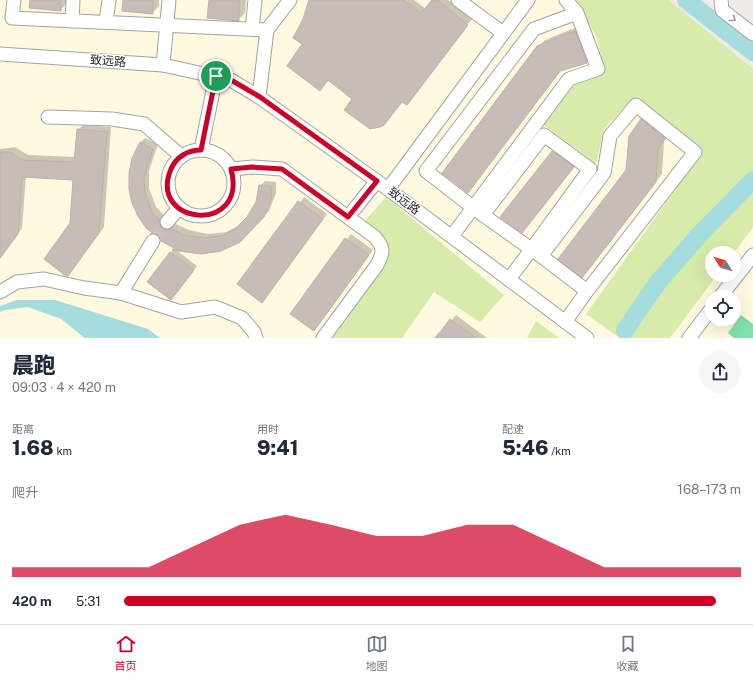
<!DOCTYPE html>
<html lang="zh">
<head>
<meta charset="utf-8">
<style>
  body { margin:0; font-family:"Public Sans","Noto Sans SC",sans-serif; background:#f6f6f7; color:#1f2937; height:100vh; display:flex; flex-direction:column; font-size:15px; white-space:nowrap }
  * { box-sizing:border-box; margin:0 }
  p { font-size:13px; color:#747a83 }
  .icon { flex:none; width:22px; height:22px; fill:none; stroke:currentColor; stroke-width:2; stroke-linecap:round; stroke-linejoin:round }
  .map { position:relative; height:338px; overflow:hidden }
  .drawer { display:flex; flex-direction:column; background:#fff; flex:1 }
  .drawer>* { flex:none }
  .needle { width:26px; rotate:307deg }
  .tools { position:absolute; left:705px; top:246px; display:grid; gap:8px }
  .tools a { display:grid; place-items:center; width:36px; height:36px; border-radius:50%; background:#fff; box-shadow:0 4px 16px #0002; font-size:20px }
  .pin { position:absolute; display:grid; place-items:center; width:34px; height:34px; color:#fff; margin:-17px; border:2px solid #fff; border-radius:50%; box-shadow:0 1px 4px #0007 }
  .round { display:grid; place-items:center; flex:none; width:42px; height:42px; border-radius:21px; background:#f6f6f7 }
  .head { display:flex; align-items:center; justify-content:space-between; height:68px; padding:0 12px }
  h1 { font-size:22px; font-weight:800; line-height:30px }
  .figures { display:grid; grid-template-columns:repeat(3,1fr); gap:6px; height:68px; padding:4px 12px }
  .figures div { display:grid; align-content:center }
  .figures b { font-size:20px; font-weight:800 }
  .figures small { font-size:11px; font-weight:400 }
  .figures p { font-size:11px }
  .chart { height:112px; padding:8px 12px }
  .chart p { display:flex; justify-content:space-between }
  .chart svg { width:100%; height:72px; margin-top:4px; fill:#cf0027; opacity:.7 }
  ul { padding:0 12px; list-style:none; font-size:13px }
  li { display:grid; grid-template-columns:64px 48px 1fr; align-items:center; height:30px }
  li i { height:10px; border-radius:5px; background:#cf0027 }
  .tab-bar { display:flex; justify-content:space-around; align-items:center; height:56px; border-top:1px solid #e0e1e3; background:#fff; font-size:11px; color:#747a83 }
  .tab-bar a { display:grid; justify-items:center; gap:2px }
  .tab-bar .current { color:#cf0027 }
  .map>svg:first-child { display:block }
  .education { fill:#fff9e0; fill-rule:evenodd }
  .grass { fill:#d7ecaa }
  .pitch { fill:#81e1aa }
  .water { fill:#a5dddf }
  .shadow { fill:#0003 }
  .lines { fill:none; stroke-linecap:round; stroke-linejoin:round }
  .river { stroke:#a5dddf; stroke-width:18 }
  .building { fill:#c8bcb8; stroke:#c3aea7 }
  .minor-tunnel { stroke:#c6c2bd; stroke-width:13; stroke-dasharray:13 6; stroke-linecap:butt }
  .minor-casing { stroke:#a3a3a3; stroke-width:15 }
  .minor { stroke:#fff; stroke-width:13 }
  .oneway { stroke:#9a9a9a }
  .route-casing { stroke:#fff; stroke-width:8 }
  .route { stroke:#cf0027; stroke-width:5 }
  .labels { text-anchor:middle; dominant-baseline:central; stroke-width:3; stroke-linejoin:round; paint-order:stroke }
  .street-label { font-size:12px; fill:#1f1f1f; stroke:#fff }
</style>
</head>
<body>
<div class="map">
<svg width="753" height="338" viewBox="0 0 753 338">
  <rect width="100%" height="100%" fill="#f0ebe5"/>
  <path class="education" d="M0,0H669L753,69V338H0ZM712,253H734V275H712ZM712,297H734V319H712Z"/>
  <g class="grass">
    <polygon points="574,0 669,0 753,69 753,227 734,253 712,253 712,275 717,275 670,338 620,338 586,314 702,152 631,100 604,129 596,164 544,125 573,86 605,71 596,36"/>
    <polygon points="386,197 504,295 480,322 434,292 402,338 329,338 386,262 363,223"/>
    <polygon points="536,321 559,338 527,338"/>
  </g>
  <polygon class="pitch" points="741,315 753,324 753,338 734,338 728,333"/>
  <polygon class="water" points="17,300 55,300 148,329 160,338 85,338 61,319 28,307 5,310 0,312 0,306"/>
  <g class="shadow">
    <polygon points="31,0 67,0 67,3 60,10"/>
    <polygon points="124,0 159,0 159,6 152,13"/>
    <polygon points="210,0 246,0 245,13 238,20"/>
    <polygon points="310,0 414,0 426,9 434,0 448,0 472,19 407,104 403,101 353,99 329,80 320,90 303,44 304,20"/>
    <polygon points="582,25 593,55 586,62 562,69 467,192 538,47 545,40"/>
    <polygon points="648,113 671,132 664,141 662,174 582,276 627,170 642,120"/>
    <polygon points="83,125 111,127 104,227 68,275 74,179 26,176 22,228 0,259 0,149 15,147 28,155 76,157 78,130"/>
    <polygon points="145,138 158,144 149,171 149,188 156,207 164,215 166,223 170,225 176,224 189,230 208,234 227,232 241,224 248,217 257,203 260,186 265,181 276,182 276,193 269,211 240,242 175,249 197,266 175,295 149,282 175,247 139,215 140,143"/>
    <polygon points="559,145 580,160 522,232 502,217"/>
    <polygon points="304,197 327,214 262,301 239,284"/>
    <polygon points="351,234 373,250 314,330 291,314"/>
    <polygon points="456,315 487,338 434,338 439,332 441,333"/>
  </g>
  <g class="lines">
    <g class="river">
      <polyline points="686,0 753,52"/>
      <polyline points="625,330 659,281 700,234 753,180"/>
    </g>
  </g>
  <g class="building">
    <polygon points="30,0 61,0 61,11 29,8"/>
    <polygon points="123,0 153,0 153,14 122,11"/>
    <polygon points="209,0 239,0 239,21 207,18"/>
    <polygon points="309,0 403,0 421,13 432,0 437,0 468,25 407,105 402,102 384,125 380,127 370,129 344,110 352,99 328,80 320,91 287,66 302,44 293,38 303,19"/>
    <polygon points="575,31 587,63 560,71 468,193 442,173 537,46"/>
    <polygon points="641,119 665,139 658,149 656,182 582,278 558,259 626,170 629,136"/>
    <polygon points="77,129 107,132 99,233 68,276 66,276 44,259 70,223 73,180 22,177 18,234 0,258 0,152 10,152 22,160 74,162"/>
    <polygon points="140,142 153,149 144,177 145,193 152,212 159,220 162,228 166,230 171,229 184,235 203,238 221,236 235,229 247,217 256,202 259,185 272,187 271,199 264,217 240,242 221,251 201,254 172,250 174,248 161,241 158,234 152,233 146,228 138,216 132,203 129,189 129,173 132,158"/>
    <polygon points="552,151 574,167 522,233 500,217"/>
    <polygon points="298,201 323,219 262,303 237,284"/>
    <polygon points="345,238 369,255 314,331 290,314"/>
    <polygon points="170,252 194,270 171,300 147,282"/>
    <polygon points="450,319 476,338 436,338"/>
  </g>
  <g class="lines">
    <polyline class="minor-tunnel" points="153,241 167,222"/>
    <defs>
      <g id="minor">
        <polyline points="14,0 12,18 267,30"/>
        <polyline points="458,0 503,33"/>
        <polyline points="721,0 722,10 753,34"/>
        <polyline points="72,21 73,0"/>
        <polyline points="106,22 109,0"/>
        <polyline points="252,29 255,0"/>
        <polyline points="0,54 163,65 231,80 259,97 388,189 587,338"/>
        <polyline points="163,65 169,0"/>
        <polyline points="259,97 267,30 290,0"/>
        <polyline points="48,117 112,119 144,124 181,156"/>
        <circle cx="201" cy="183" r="33"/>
        <polyline points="201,150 216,76"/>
        <path d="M231,169L253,167L282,169L375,237C384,248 384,252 377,265L323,338"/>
        <polyline points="388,189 528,0"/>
        <polyline points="479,212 426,171 534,29 577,13"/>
        <polyline points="348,217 377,181"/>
        <polyline points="167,222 179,208"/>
        <polyline points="452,236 569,79 598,69 577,13 566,0"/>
        <polyline points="509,279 531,250 590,169 544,135 483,215 541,256"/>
        <polyline points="0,292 17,282 44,279 84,288 121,293 181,312 215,307 242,318 254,332 256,338"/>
        <polyline points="121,293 153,241"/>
        <polyline points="720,297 753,255"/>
        <polyline points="565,322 587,291 695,152 636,105 610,136 604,173 541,256 587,291"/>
        <polyline points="689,338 712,308"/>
      </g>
    </defs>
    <use href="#minor" class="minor-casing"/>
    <use href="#minor" class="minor"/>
  </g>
  <defs><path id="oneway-chevron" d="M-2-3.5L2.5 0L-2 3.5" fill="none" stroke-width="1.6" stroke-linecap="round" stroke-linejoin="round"/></defs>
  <use class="oneway" href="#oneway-chevron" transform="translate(733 19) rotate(38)"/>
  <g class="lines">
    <defs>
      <path id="route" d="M216,76L231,80L260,97L377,181L348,217L282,169L252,167L231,169C249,235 147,226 171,169C176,157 188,150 201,150Z"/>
    </defs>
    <use href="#route" class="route-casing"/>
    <use href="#route" class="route"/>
  </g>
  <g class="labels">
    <g class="street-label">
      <text transform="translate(108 61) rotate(4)">致远路</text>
      <text transform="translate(404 201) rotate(37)">致远路</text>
    </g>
  </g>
</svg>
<div class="tools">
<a><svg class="needle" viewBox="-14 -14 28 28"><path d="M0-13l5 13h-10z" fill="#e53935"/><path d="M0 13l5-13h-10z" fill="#747a83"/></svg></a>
<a><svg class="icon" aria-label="locate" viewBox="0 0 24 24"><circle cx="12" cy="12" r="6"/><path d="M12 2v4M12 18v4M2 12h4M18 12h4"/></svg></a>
</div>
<div class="pin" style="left:216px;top:76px;background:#1e9e55"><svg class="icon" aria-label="arrive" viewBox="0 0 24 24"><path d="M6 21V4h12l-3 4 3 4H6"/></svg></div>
</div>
<section class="drawer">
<div class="head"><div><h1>晨跑</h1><p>09:03 · 4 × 420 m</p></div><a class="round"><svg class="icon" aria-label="share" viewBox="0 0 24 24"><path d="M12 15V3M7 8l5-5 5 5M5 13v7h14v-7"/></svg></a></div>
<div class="figures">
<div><p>距离</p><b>1.68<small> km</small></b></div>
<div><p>用时</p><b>9:41</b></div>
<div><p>配速</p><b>5:46<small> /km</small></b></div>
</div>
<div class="chart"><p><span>爬升</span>168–173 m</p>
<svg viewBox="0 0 160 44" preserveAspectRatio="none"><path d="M0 44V38L10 38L20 38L30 38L40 25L50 12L60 6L70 12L80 19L90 19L100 12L110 12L120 25L130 38L140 38L150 38L160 38V44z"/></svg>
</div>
<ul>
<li><b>420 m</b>5:31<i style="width:96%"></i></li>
</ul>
</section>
<nav class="tab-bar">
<a class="current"><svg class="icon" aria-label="home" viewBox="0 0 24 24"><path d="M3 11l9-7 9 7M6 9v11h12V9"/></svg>首页</a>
<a><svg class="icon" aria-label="map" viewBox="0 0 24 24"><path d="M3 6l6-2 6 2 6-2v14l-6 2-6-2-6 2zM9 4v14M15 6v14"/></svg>地图</a>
<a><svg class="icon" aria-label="saved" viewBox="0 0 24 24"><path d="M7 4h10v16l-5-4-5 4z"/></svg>收藏</a>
</nav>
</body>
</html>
